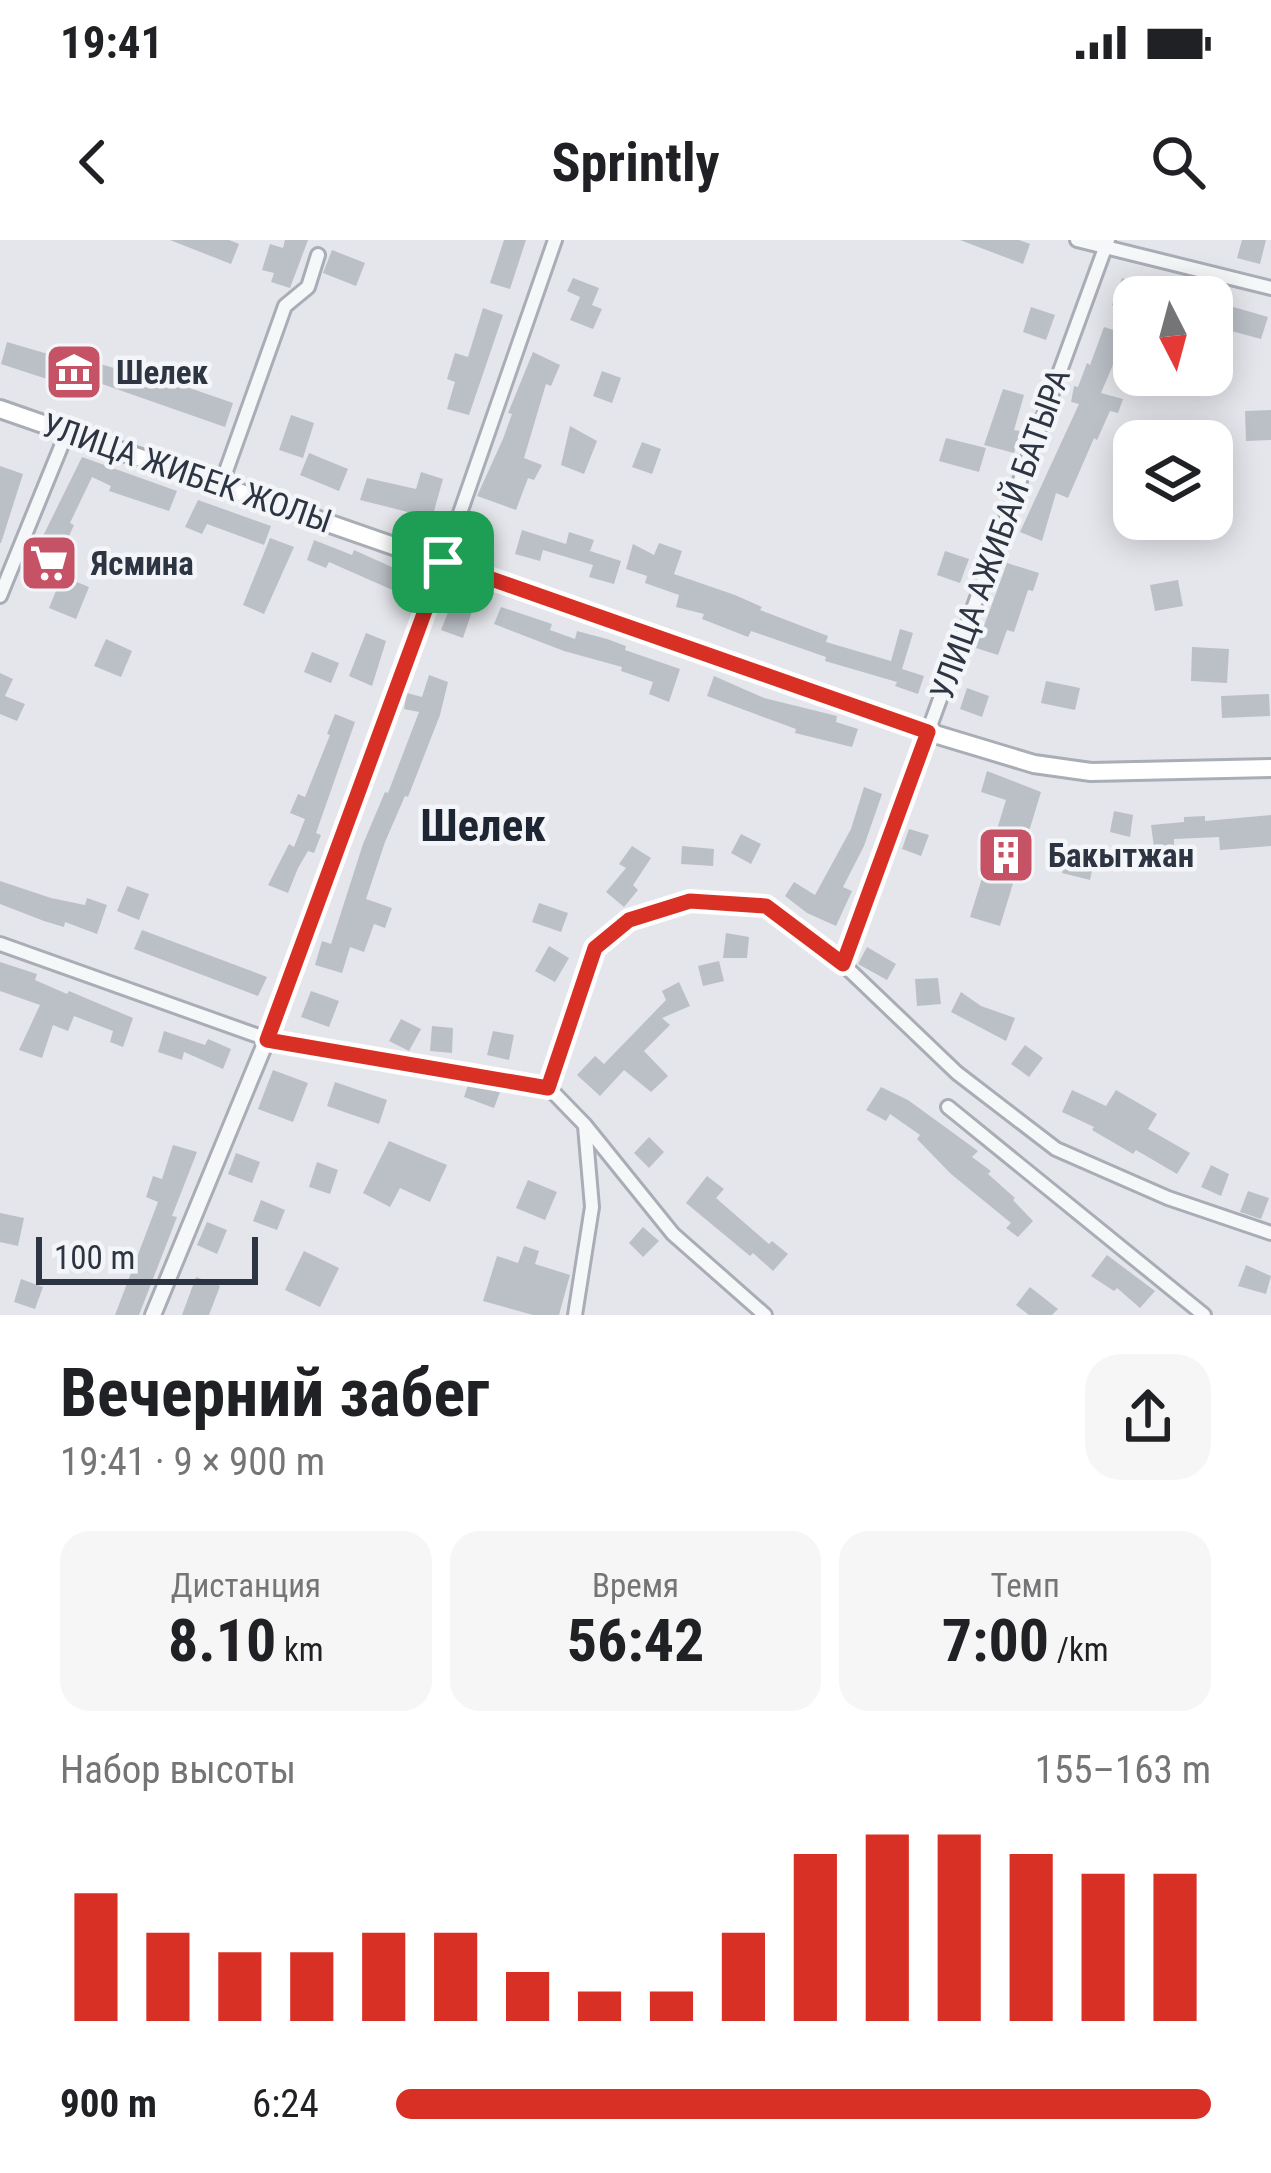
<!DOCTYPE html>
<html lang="ru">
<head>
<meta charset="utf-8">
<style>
  body { margin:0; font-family:"Roboto Condensed",sans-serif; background:#f6f6f6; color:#202124; height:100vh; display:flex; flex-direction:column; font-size:45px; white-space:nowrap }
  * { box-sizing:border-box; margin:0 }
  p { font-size:39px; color:#757577 }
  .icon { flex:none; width:66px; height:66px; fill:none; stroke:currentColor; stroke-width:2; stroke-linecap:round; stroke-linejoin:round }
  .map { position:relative; height:1075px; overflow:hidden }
  .side { display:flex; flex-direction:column; background:#fff; flex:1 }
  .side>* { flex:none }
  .needle { width:78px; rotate:174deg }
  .fabs { position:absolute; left:1113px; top:36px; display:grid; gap:24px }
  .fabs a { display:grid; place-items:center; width:120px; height:120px; border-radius:24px; background:#fff; box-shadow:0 6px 30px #0003; font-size:60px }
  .scale { position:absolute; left:36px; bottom:30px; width:222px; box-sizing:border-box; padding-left:12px; border:6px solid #2d3442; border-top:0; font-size:33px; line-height:42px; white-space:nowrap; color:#2d3442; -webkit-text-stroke:9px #f3f5f8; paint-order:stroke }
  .pin { position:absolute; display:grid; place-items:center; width:102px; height:102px; color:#fff; margin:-51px; border-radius:24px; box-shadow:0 6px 18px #0006 }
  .round { display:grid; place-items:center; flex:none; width:126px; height:126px; border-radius:36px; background:#f6f6f6 }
  .overview { display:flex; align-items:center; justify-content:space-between; height:204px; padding:0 60px }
  h1 { font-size:66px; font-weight:700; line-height:90px }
  .figures { display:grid; grid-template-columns:repeat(3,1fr); gap:18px; height:204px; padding:12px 60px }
  .figures div { display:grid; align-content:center; border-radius:30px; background:#f6f6f6; text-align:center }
  .figures b { font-size:60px; font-weight:700 }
  .figures small { font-size:33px; font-weight:400 }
  .figures p { font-size:33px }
  .chart { height:336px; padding:24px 60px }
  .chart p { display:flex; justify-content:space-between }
  .chart svg { width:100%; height:216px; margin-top:12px; stroke:#d93025; stroke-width:6 }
  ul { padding:0 60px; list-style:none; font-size:39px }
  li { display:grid; grid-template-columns:192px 144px 1fr; align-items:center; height:90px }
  li i { height:30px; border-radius:15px; background:#d93025 }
  .status { display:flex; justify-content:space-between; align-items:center; height:84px; padding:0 60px; background:#fff; direction:ltr }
  .status svg { height:33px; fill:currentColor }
  header { display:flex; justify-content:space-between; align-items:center; height:156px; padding:0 60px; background:#fff; font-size:54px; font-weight:700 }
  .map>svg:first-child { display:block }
  .building { fill:#bbc0c7 }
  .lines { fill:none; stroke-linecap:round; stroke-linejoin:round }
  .minor-casing { stroke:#a9adb5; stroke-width:18 }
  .tertiary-casing { stroke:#a9adb5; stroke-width:20 }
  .secondary-casing { stroke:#a9adb5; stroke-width:22 }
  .minor { stroke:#f6f7f9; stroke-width:12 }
  .tertiary { stroke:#f6f7f9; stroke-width:14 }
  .secondary { stroke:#fff; stroke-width:16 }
  .route-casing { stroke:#fff; stroke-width:24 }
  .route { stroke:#d93025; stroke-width:15 }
  .labels { text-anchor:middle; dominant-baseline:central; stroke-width:9; stroke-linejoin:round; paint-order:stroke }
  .poi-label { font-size:33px; font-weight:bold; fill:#2d3442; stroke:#f3f5f8; text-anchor:start }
  .street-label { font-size:33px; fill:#2d3442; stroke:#f3f5f8 }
  .district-label { font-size:45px; font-weight:bold; fill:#1e2633; stroke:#f3f5f8 }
</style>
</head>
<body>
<div class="status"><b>19:41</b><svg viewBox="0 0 49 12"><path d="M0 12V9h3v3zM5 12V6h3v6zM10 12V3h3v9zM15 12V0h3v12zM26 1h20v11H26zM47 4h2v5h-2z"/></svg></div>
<header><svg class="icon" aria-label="back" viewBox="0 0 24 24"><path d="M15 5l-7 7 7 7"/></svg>Sprintly<svg class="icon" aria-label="search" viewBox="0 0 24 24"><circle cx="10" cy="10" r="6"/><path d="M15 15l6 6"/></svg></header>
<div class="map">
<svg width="1271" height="1075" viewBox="0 0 1271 1075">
  <rect width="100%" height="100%" fill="#e4e6eb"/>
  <g class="building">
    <polygon points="170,0 229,0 239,4 231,24"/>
    <polygon points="285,0 308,0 290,48 271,42 274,33 262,30 270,4 283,8"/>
    <polygon points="504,0 526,0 510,49 490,43"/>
    <polygon points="960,0 1019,0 1030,4 1023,24"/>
    <polygon points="1242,0 1266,0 1260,24 1237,18"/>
    <polygon points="332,10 365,23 356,46 323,33"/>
    <polygon points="573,38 599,48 592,65 602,69 593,89 570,80 580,57 567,51"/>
    <polygon points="1122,38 1164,57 1134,57 1134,74 1112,65"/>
    <polygon points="1230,66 1268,77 1261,99 1224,89"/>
    <polygon points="1031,67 1055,75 1046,100 1023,92"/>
    <polygon points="483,68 503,75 469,175 447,169 455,142 447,139 455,113 468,117"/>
    <polygon points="1104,87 1126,94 1101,153 1123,159 1118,173 1110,171 1097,200 1094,198 1068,258 1056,253 1042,301 1020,292 1079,164 1071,162 1074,146 1078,147 1087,123 1090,125"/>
    <polygon points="7,102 48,114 50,109 124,131 126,126 233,163 225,187 102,144 99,156 1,124"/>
    <polygon points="533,112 560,125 551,146 546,144 524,218 542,225 534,240 528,238 516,270 477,256 503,199 512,174 508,173"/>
    <polygon points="602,131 621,138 612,163 593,156"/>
    <polygon points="1003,149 1024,155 1014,190 1020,191 1014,213 984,205"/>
    <polygon points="1271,170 1271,200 1246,201 1245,171"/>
    <polygon points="291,175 314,183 303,218 279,210"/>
    <polygon points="570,186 597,201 584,234 561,225"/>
    <polygon points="946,198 986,208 979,232 939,221"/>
    <polygon points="642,202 661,209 652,234 632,227"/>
    <polygon points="309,213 348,229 339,251 300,235"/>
    <polygon points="82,217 177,251 169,271 109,251 111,246 92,237 70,283 74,285 60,316 65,318 56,338 34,329 48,298 43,296"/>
    <polygon points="0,226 23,234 1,303 0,303"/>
    <polygon points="421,232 443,239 432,278 360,260 367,238 416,249"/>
    <polygon points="198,260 271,286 264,305 207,284 202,294 185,287"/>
    <polygon points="522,290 566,304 569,292 594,300 590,311 621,321 614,344 589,337 593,325 543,310 540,321 515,314"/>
    <polygon points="270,298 294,307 264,374 243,365"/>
    <polygon points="314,300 352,315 354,310 405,333 397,352 329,322 326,328 307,320"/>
    <polygon points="659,303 682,311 674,334 735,355 762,367 760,370 828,396 826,402 891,421 900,389 913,393 902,429 924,436 918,454 895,446 897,442 825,421 826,417 751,391 748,397 702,379 704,374 676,367 679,355 645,343 647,336 626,329 633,304 654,315"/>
    <polygon points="945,311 969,319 960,343 937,335"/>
    <polygon points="1007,323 1039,333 1033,351 1028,350 1014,392 1007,390 998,415 976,408"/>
    <polygon points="62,336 89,347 76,379 49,368"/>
    <polygon points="1178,340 1183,366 1155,371 1150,345"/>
    <polygon points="460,342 489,353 483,368 474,365 463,398 441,390"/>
    <polygon points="501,367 552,384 550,390 575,399 577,391 607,399 626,406 625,410 680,429 669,462 649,454 653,442 621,431 622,427 564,411 494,384"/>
    <polygon points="366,393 386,401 372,446 349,436"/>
    <polygon points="106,399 132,411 121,437 94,426"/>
    <polygon points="1192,407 1229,409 1227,443 1191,441"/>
    <polygon points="312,412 339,423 331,443 304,432"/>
    <polygon points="0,433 13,439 5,456 25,464 17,481 0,474"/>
    <polygon points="429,435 448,442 440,475 408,557 405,556 385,602 366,659 392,668 385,688 374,684 364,712 350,707 342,733 315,725 322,701 331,704 363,604 385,552 388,553 419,472 404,469 407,453 422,457"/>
    <polygon points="714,436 764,458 837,476 836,482 858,489 852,507 795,493 796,489 707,456"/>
    <polygon points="1046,441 1080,448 1075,470 1041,463"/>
    <polygon points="967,448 989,456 982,477 960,469"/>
    <polygon points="1269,454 1270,476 1222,478 1221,456"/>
    <polygon points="335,474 355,482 316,593 321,595 314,613 308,611 298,628 288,653 268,645 289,604 294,607 305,579 290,573 298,554 305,557 330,495 327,494"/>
    <polygon points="987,531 1041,552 1000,686 970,677 1006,560 981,552"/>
    <polygon points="864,547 882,554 864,606 843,647 852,651 836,686 807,673 785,656 794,642 815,655 851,589"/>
    <polygon points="1114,571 1133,575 1130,597 1110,592"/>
    <polygon points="1271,575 1271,606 1220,610 1219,597 1174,599 1174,605 1154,607 1151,585 1184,582 1184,577 1205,576 1205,581"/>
    <polygon points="909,589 929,595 921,616 902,609"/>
    <polygon points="741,594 761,604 751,624 731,613"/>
    <polygon points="1069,605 1096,612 1090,640 1062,633"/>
    <polygon points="632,606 651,618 633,645 638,650 624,667 606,652 626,628 619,624"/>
    <polygon points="682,606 714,609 713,626 681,624"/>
    <polygon points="0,641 51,658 85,665 87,658 107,665 97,694 65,682 64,687 44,681 0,664"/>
    <polygon points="127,646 149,654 139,680 117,671"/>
    <polygon points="539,663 568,673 561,692 532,682"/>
    <polygon points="142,690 267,737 258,756 134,709"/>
    <polygon points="726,693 749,697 747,718 723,718"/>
    <polygon points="549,706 569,718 555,742 535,731"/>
    <polygon points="867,707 896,724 887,740 858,724"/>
    <polygon points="719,721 724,741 703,746 698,726"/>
    <polygon points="0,722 37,734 35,740 67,754 69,751 133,778 123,807 110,802 113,791 74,776 68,791 53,785 42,818 19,810 40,765 0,751"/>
    <polygon points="938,738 941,764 917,766 915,739"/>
    <polygon points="679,742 690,766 662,778 670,785 644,811 668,836 651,852 624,830 600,856 577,835 595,816 604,824 666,760 662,751"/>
    <polygon points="311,751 339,761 329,787 301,777"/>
    <polygon points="961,752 981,766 1015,778 1006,801 951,772"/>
    <polygon points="401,779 421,789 409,811 389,801"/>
    <polygon points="432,786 453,788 452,813 430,811"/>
    <polygon points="164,791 205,805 208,799 231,809 223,829 184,812 182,820 158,812"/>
    <polygon points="493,791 514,795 509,820 487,815"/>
    <polygon points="1025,805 1043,818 1029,837 1011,824"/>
    <polygon points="273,830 308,843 293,882 258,869"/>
    <polygon points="335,842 387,860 379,884 327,866"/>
    <polygon points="468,845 500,852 494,868 464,857"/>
    <polygon points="881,847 908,860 978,911 972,917 991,931 988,934 1015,958 1013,960 1033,981 1018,997 1006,988 1011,983 951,934 917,899 920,895 890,874 886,881 866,870"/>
    <polygon points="1072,850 1106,866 1116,850 1157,874 1148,889 1190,913 1177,934 1136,910 1133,914 1092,890 1094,887 1062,872"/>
    <polygon points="649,897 664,912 649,928 634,913"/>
    <polygon points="389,901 447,925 430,962 400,948 390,967 363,953"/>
    <polygon points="173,905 197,912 172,976 177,977 139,1075 115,1075 158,962 146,957 153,936 162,939"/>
    <polygon points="236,913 260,922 252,943 228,934"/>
    <polygon points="317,922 338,930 330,954 309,947"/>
    <polygon points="1211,925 1229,934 1221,956 1201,947"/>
    <polygon points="707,936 724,949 716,958 769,1004 772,1001 788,1014 773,1031 753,1013 750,1016 686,963"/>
    <polygon points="528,940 557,952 545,980 516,968"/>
    <polygon points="1248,951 1269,958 1261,979 1240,972"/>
    <polygon points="261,960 285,970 277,990 253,981"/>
    <polygon points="0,973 24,978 18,1006 0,1002"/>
    <polygon points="207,982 227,990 217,1014 197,1005"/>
    <polygon points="643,987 659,1001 643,1017 629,1003"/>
    <polygon points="524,1006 539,1011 535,1024 570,1035 559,1075 533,1075 483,1061 497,1016 518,1023"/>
    <polygon points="304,1011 339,1028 320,1067 285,1050"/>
    <polygon points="1107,1015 1155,1051 1140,1068 1117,1048 1114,1051 1091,1036"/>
    <polygon points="1246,1025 1271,1036 1266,1054 1238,1046"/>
    <polygon points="196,1037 220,1046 209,1075 182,1075"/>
    <polygon points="21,1039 43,1047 35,1069 14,1062"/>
    <polygon points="1030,1047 1058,1069 1052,1075 1029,1075 1016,1065"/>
  </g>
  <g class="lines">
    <defs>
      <g id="minor">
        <polyline points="1077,0 1271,48"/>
        <polyline points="221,245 285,66 308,47 318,15"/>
        <polyline points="443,322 555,0"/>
        <polyline points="0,356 67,192"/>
        <polyline points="0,704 267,799 549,848 595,708 629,679 690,661 766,666 843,724 957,833 1056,909 1168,958 1271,993"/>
        <polyline points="843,724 1108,0"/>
        <polyline points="549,848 585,885 673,994 765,1075"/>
        <polyline points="948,867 1204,1075"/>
        <polyline points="575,1075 592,967 585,886"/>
      </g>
      <polyline id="tertiary" points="153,1075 267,799 443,322"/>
      <polyline id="secondary" points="0,169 928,492 1034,524 1091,532 1271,528"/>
    </defs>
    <use href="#minor" class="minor-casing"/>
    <use href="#tertiary" class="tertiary-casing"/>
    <use href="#secondary" class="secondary-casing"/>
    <use href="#minor" class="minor"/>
    <use href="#tertiary" class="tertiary"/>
    <use href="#secondary" class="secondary"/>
  </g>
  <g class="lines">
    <defs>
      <polygon id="route" points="443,322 928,492 843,724 766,666 690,661 629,680 595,708 548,848 267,800"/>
    </defs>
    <use href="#route" class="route-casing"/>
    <use href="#route" class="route"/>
  </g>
  <defs>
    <symbol id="museum-square" viewBox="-11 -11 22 22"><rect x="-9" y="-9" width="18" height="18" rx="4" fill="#c55365" stroke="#f3f5f8"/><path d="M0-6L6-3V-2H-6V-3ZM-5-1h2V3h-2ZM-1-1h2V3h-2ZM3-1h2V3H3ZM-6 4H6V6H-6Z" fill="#fff"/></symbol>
    <symbol id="supermarket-square" viewBox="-11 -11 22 22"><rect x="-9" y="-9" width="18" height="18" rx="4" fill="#c55365" stroke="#f3f5f8"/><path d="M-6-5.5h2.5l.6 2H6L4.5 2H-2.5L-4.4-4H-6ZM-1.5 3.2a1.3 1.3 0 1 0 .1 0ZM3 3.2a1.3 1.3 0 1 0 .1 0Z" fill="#fff"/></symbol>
    <symbol id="building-square" viewBox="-11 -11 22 22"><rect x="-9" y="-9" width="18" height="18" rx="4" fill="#c55365" stroke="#f3f5f8"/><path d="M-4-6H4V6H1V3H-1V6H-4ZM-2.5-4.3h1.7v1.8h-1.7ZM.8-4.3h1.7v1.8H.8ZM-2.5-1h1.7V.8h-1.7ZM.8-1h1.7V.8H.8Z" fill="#fff"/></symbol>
  </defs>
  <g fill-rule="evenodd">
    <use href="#museum-square" x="41" y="99" width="66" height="66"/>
    <use href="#supermarket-square" x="16" y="290" width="66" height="66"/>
    <use href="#building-square" x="973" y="582" width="66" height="66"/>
  </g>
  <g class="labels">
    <g class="poi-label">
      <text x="116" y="132">Шелек</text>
      <text x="91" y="323">Ясмина</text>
      <text x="1048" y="615">Бакытжан</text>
    </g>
    <g class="street-label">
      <text transform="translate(187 233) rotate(19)">УЛИЦА ЖИБЕК ЖОЛЫ</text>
      <text transform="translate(1000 294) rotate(-70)">УЛИЦА АЖИБАЙ БАТЫРА</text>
    </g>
    <g class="district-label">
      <text x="483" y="585">Шелек</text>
    </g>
  </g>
</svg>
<div class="fabs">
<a><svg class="needle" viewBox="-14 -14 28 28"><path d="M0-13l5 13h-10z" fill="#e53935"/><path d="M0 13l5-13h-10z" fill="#757577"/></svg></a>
<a><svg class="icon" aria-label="layers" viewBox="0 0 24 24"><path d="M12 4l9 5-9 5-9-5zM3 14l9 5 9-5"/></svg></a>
</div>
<div class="scale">100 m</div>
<div class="pin" style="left:443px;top:322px;background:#1e9e55"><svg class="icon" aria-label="arrive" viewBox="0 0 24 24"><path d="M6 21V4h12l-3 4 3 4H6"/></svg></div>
</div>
<section class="side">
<div class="overview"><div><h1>Вечерний забег</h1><p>19:41 · 9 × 900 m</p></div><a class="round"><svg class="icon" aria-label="share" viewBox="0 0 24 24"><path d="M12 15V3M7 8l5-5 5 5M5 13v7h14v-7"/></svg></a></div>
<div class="figures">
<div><p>Дистанция</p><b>8.10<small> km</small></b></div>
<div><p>Время</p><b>56:42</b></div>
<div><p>Темп</p><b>7:00<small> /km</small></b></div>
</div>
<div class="chart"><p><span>Набор высоты</span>155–163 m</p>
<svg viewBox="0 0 160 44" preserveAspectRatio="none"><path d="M5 44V18M15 44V26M25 44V30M35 44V30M45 44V26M55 44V26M65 44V34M75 44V38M85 44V38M95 44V26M105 44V10M115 44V6M125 44V6M135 44V10M145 44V14M155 44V14"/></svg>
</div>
<ul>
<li><b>900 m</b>6:24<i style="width:100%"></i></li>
</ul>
</section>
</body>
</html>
